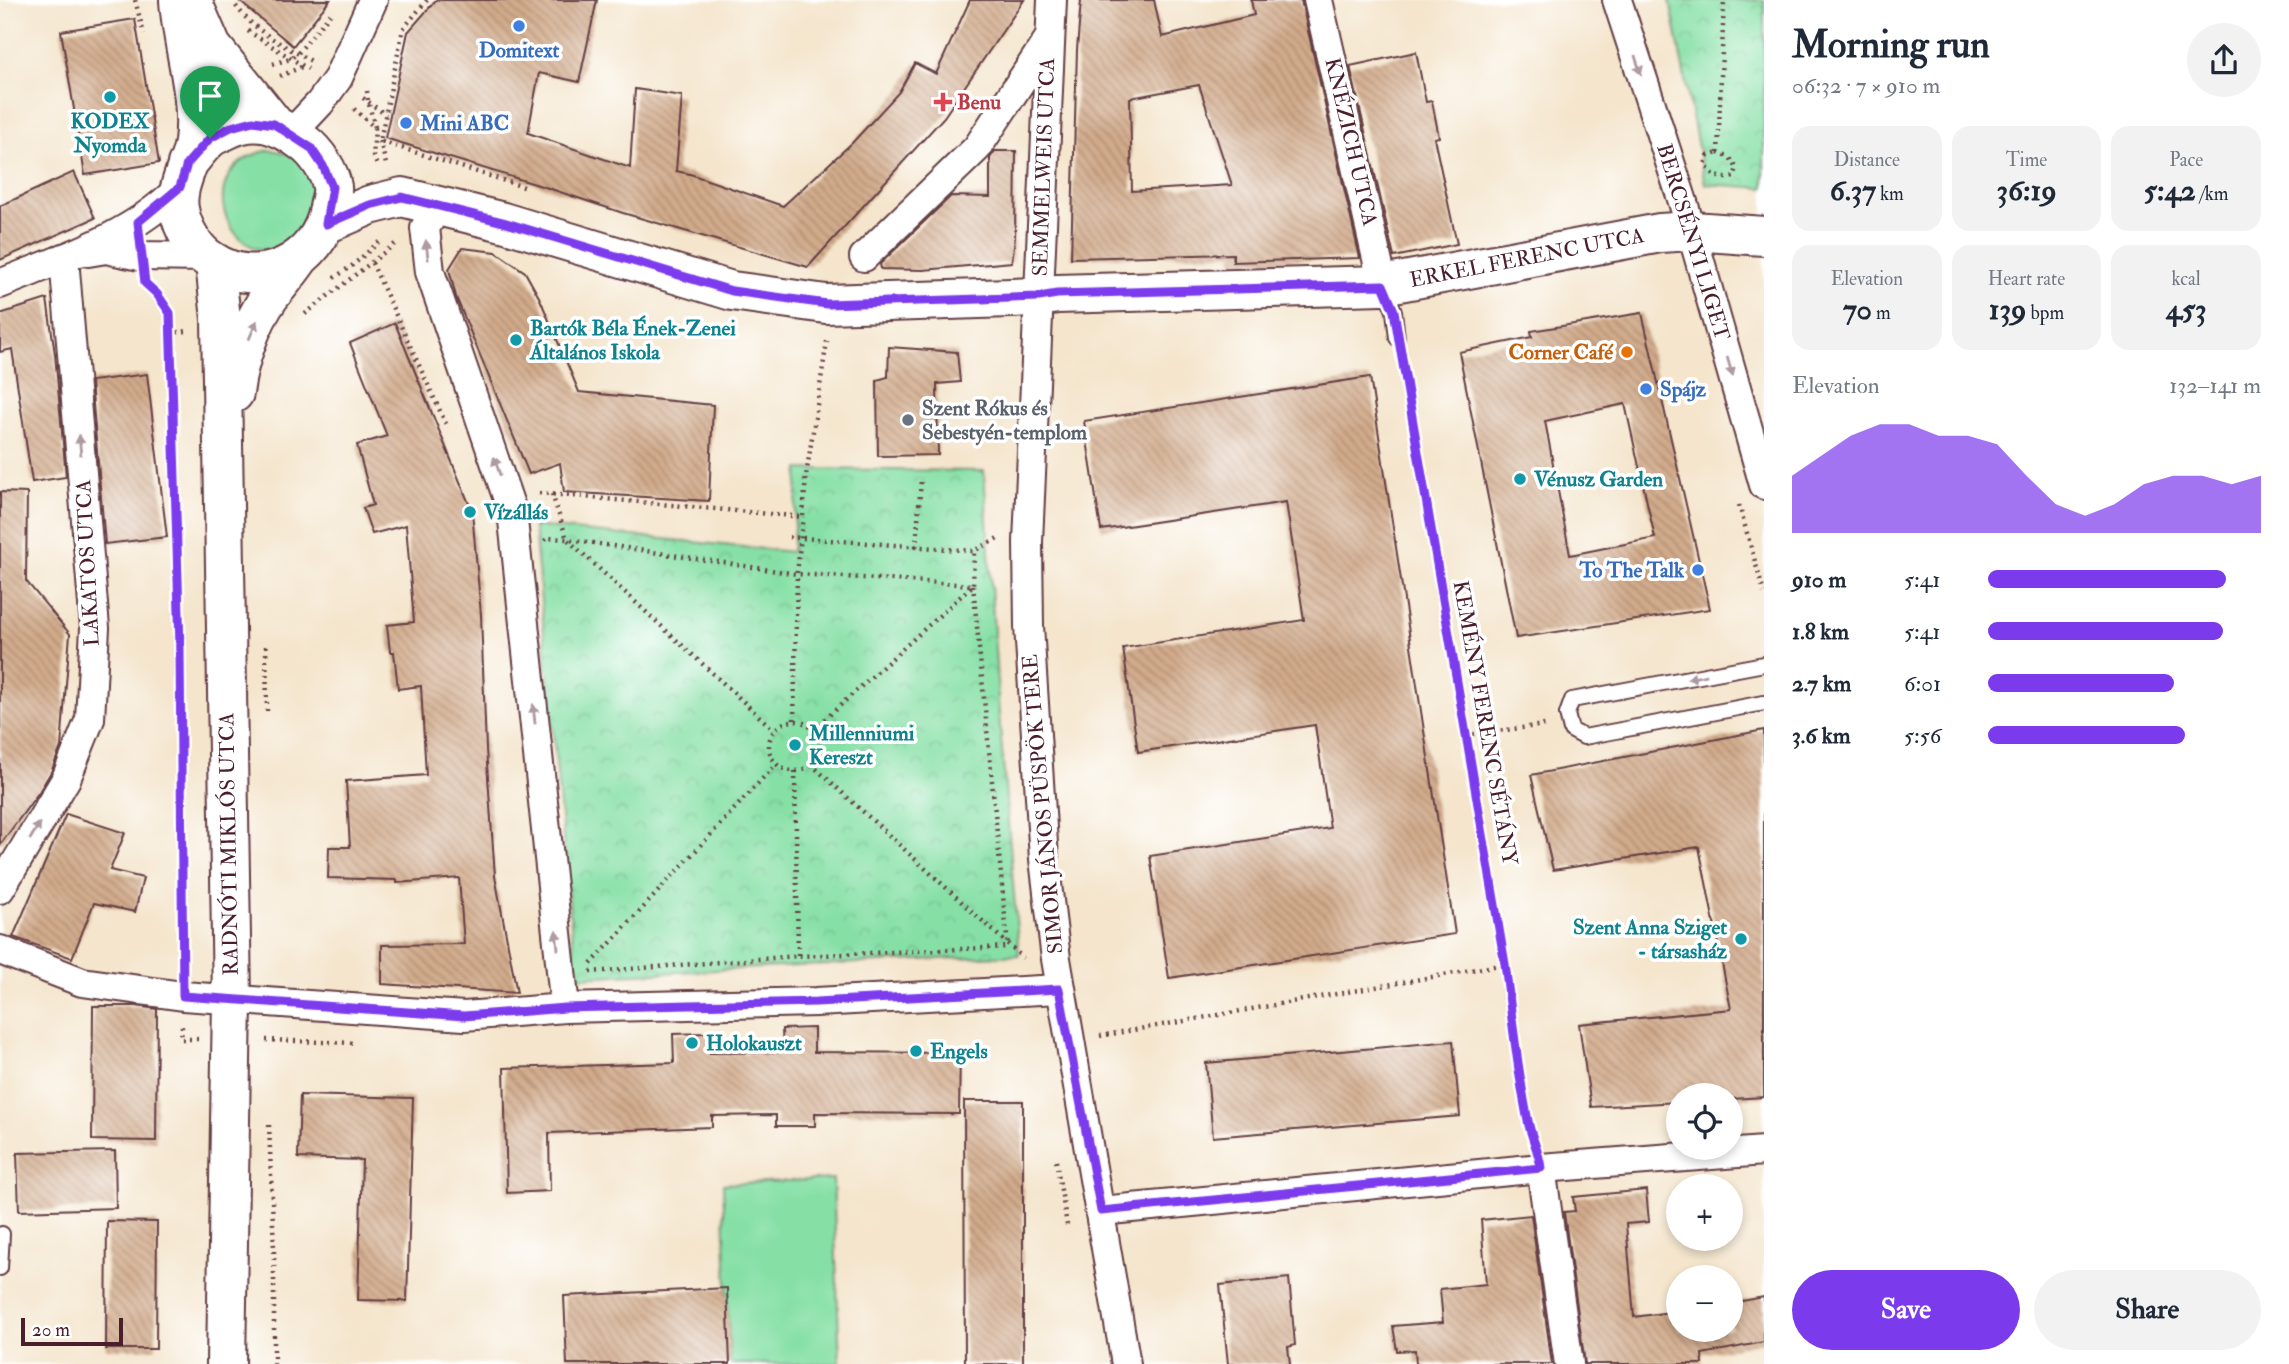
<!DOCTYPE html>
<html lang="en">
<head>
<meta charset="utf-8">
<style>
  body { margin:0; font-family:"IM FELL Double Pica",serif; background:#f2f2f3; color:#1f2937; height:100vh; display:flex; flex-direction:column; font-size:26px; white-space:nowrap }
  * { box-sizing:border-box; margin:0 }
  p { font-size:23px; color:#747a83 }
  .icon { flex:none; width:38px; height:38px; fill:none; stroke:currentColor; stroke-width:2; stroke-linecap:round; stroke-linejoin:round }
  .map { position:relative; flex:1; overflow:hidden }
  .details { display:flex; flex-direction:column; background:#fff; width:525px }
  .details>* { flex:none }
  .controls { position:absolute; left:1666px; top:1083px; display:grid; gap:14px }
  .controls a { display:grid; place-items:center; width:77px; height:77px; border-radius:50%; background:#fff; box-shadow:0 4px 10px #0003; font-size:35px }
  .scale { position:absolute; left:21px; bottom:18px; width:102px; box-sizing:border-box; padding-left:7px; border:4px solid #4a1f2b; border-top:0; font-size:19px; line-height:24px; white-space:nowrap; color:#4a1f2b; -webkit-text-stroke:5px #fff; paint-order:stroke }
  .pin { position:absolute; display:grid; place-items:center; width:60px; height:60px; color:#fff; margin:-72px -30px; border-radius:50% 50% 50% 0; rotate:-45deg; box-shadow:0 0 7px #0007 }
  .pin .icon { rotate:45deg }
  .round { display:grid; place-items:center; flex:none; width:74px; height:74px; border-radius:37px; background:#f2f2f3 }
  .summary { display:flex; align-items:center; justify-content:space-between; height:119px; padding:0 28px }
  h1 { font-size:38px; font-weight:800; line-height:52px }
  .stats { display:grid; grid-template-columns:repeat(3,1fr); gap:10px; height:119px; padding:7px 28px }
  .stats div { display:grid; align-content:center; border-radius:18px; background:#f2f2f3; text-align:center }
  .stats b { font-size:30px; font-weight:800 }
  .stats small { font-size:19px; font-weight:400 }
  .stats p { font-size:19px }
  .chart { height:196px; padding:14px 28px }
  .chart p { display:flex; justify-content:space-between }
  .chart svg { width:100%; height:126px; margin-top:7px; fill:#7c3aed; opacity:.7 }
  .cta { display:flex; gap:14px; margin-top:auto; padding:14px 28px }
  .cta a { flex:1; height:80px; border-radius:42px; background:#7c3aed; color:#fff; font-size:28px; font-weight:800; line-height:80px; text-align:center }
  .cta a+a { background:#f2f2f3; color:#1f2937 }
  ul { padding:0 28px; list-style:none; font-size:23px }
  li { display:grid; grid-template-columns:112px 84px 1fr; align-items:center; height:52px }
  li i { height:18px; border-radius:9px; background:#7c3aed }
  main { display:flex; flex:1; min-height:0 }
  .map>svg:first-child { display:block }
  .grass { fill:#86e0a6; stroke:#688068; stroke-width:2 }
  .park { fill:url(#park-crowns); stroke:#688068; stroke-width:2 }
  .building { fill:url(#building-back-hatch); fill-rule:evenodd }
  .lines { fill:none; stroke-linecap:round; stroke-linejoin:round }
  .lane-casing { stroke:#643d43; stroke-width:18 }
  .street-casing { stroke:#643d43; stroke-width:32 }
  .secondary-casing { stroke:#643d43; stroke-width:42 }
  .path { stroke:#643d43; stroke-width:4.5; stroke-dasharray:2 5; stroke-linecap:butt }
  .lane { stroke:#fff; stroke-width:14 }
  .street { stroke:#fff; stroke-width:28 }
  .secondary { stroke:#fff; stroke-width:38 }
  .oneway { fill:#ae9aa0 }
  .route-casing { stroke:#fff; stroke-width:14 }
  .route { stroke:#7c3aed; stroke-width:9 }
  .shop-dot { fill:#3f7fe0; stroke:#fff; stroke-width:2.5 }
  .culture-dot { fill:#0f9aa8; stroke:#fff; stroke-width:2.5 }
  .health-dot { fill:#e0444e; stroke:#fff; stroke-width:2.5 }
  .food-dot { fill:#e8710a; stroke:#fff; stroke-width:2.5 }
  .worship-dot { fill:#6b7280; stroke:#fff; stroke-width:2.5 }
  .labels { text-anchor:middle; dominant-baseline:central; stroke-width:7; stroke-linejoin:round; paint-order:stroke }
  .shop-label { font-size:21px; font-weight:bold; fill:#366cbe; stroke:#fff; text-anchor:start }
  .health-label { font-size:21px; font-weight:bold; fill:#be3a42; stroke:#fff; text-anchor:start }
  .culture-label { font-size:21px; font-weight:bold; fill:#0d838f; stroke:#fff; text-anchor:start }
  .street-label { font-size:21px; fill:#4a1f2b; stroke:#fff }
  .food-label { font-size:21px; font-weight:bold; fill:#c56008; stroke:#fff; text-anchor:end }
  .worship-label { font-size:21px; font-weight:bold; fill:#5b616d; stroke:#fff; text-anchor:start }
</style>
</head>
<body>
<main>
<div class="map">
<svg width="1764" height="1364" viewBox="0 0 1764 1364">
  <defs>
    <pattern id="park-crowns" width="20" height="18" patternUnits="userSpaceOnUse" patternTransform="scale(1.75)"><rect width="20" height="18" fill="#86e0a6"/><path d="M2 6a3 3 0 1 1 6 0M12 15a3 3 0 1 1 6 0" fill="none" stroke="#75c08f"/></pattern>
    <pattern id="building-back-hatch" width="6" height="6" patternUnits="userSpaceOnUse" patternTransform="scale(1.75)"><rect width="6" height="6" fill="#d2ab8b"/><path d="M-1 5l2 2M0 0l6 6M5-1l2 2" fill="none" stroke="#ac8b72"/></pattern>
  </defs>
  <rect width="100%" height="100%" fill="#fff"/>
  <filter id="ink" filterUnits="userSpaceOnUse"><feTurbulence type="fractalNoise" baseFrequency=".0143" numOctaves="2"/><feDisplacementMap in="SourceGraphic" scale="14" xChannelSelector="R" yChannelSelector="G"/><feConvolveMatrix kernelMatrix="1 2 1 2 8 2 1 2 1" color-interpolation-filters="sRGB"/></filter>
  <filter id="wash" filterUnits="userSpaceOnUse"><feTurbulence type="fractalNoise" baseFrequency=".00686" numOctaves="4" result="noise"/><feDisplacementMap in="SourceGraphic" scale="28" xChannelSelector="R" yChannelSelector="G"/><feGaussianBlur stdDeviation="1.57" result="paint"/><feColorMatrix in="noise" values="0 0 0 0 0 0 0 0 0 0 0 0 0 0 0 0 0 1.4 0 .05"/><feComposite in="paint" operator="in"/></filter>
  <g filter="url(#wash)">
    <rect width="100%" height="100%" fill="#f4e5cc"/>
    <g class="grass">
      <path d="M270,150C300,154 304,163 320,187L308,234C299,238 288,247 278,249C225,261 190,166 270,150Z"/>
      <polygon points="833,1179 840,1364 730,1364 723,1184"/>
    </g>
    <g class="park">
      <polygon points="1670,0 1764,0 1764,188 1705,184"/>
      <polygon points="799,469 984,471 999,714 1019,955 576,977 534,526 792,552"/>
    </g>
    <g id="blocks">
      <g class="building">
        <polygon points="238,0 330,0 293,46"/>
        <polygon points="436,0 597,0 579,82 539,73 528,133 630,168 635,89 682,96 676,171 690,174 783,206 852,143 899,92 915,63 936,74 970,0 1024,0 944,117 808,267 623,213 548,188 385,138 408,32"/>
        <path d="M1081,0H1154L1162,37L1254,15L1251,0H1301L1360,258L1233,262V254L1071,258L1077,50ZM1199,85L1232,185L1132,191L1130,98Z"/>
        <polygon points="135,19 159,163 85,175 61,31"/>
        <polygon points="1416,52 1426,102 1432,101 1439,137 1434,138 1457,244 1394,257 1350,66"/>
        <polygon points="995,151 1016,151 1015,238 1012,262 923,270 881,269 880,264 951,196 990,197 990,158"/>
        <polygon points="74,172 95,218 0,260 0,206"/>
        <polygon points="462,248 496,252 525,272 540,299 579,392 713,405 709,501 564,492 560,463 529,474 456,297 449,269"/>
        <polygon points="47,299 55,354 66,477 32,482 12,349 0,352 0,314"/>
        <path d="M1642,313L1710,609L1516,638L1459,352L1532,337L1531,331ZM1625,404L1655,538L1570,555L1545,421Z"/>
        <polygon points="395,323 472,511 481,615 486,749 495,876 517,993 382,984 382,945 464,944 459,878 397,883 397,880 328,878 329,847 350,847 346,781 426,775 421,686 398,689 394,652 390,652 387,625 414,622 406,525 372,534 363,508 373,505 357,445 387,436 350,343"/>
        <polygon points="889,347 957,352 960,382 937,384 938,455 878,456 877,380 888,377"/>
        <polygon points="147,374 167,537 105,544 91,381"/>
        <polygon points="1370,377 1455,934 1169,978 1150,856 1330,828 1315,725 1138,752 1123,648 1304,620 1286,502 1101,530 1084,421"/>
        <polygon points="0,492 27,493 26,581 70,634 61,747 51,772 39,792 0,845"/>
        <polygon points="1764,730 1764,1097 1731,1099 1731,1096 1678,1096 1678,1102 1591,1107 1579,1024 1731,1009 1699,847 1553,870 1531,775"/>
        <polygon points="66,814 125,833 110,870 143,878 135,912 94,903 72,958 13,937"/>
        <polygon points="93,1006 136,1006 157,1009 156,1141 92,1140"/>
        <polygon points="814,1028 814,1052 960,1053 959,1114 815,1113 815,1126 776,1126 776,1115 712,1116 712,1127 549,1133 550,1191 507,1193 504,1068 674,1063 673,1034 708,1033 709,1053 783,1052 782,1029"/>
        <polygon points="1453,1041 1460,1116 1213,1137 1206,1063"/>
        <polygon points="300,1095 413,1098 407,1301 358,1300 362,1160 298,1158"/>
        <polygon points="964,1101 1023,1101 1023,1364 965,1364"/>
        <polygon points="115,1151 116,1208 19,1211 17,1153"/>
        <polygon points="1646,1190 1649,1222 1626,1224 1634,1317 1678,1311 1678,1330 1731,1330 1731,1303 1764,1297 1764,1342 1702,1354 1703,1364 1585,1364 1564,1212 1575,1211 1573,1197"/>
        <polygon points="1531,1215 1552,1364 1416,1364 1415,1350 1397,1351 1393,1326 1443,1322 1440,1289 1486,1284 1481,1220"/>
        <polygon points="107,1221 157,1222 156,1349 106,1349"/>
        <polygon points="1289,1278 1295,1345 1288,1347 1290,1364 1228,1364 1220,1285"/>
        <polygon points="727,1288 730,1364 567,1364 564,1296"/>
      </g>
    </g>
  </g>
  <g filter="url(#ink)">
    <use href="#blocks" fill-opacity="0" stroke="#643d43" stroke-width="2"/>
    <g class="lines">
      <defs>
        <g id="lane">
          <polyline points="1384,286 1394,311 1397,338"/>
          <polyline points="1764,664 1572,700 1567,714 1571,730 1584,737 1764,703"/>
          <polyline points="0,1268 2,1234"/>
        </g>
        <g id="street">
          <polyline points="1052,0 1028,542 1029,626 1044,859 1056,959 1126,1364"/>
          <polyline points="1318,0 1383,285"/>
          <polyline points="1617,0 1683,202 1764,485"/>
          <polyline points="291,134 320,103 338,78 373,0"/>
          <polyline points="437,207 425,228 430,272 512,511 565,1008"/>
          <polyline points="88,252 106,249 140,256 206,257"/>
          <polyline points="864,257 977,148 1050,37"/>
          <path d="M0,284C63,258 132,237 180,187"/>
          <polyline points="0,889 66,779 90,719 95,628 64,258"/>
          <polyline points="0,950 82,982 183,996 464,1016 565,1008 816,1002 1059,989"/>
          <polyline points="1541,1168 1569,1364"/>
          <polyline points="1101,1211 1541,1168 1764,1151"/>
        </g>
        <g id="secondary">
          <path d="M179,0C182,48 200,94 194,142C191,164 175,186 179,209C182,228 195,251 212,261C259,292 320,262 329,208C330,202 333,193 332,187C330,172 316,152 304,143C279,124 256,115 226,130C220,133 213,135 208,140C200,147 194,156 187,164"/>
          <polyline points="192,1 212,47 274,124"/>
          <polyline points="326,224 370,205 402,197 503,222 732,291 826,304 1039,297 1057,294 1383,285 1660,233 1692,231 1764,236"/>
          <polyline points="215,263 221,319 232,1000 226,1364"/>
          <path d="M234,393C238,360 251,323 270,296C280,283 291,271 300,257"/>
        </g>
      </defs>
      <use href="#lane" class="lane-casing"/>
      <use href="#street" class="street-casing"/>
      <use href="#secondary" class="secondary-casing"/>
      <g class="path">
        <polyline points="135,0 144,34"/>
        <polyline points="427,0 403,29 380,141 527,188"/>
        <path d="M236,6C256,33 285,46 313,62"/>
        <polyline points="248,31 308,69"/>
        <polyline points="273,64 290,59 298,53 330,14"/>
        <polyline points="280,76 304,66"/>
        <polyline points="367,91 368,101 375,127"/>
        <polyline points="363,98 386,115"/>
        <polyline points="354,109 375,128 373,156 378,167"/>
        <polyline points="380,141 386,164"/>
        <polyline points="1718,153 1724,0"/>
        <path d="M1718,153L1730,158L1737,168L1734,177C1720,180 1713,176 1705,164L1708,156Z"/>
        <polyline points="372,263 446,424"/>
        <polyline points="334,278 353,265 379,242"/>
        <polyline points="150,288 170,313 180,647 182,965"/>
        <polyline points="305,314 395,244"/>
        <polyline points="170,333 187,331"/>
        <polyline points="1401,359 1505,964 1519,1070 1528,1125 1533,1137"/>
        <polyline points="539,493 803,517 806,476 827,341"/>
        <polyline points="552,494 567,539 774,730"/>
        <polyline points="1739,505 1764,593"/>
        <polyline points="789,537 974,551 998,538"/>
        <polyline points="545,541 547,538 567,539 797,574 973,585 974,551"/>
        <polyline points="916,547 921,480"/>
        <polyline points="973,585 1008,947"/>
        <polyline points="266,646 267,714"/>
        <polyline points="794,720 797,574 803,517"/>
        <circle cx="794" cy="746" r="25"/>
        <polyline points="814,729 972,586"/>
        <polyline points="1466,735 1545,725"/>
        <polyline points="811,764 1023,958"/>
        <polyline points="795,771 798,956"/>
        <polyline points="591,964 776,764"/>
        <polyline points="590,972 798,956 1008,947"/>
        <polyline points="182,1026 181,1039 198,1039"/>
        <polyline points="1100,1036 1505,964"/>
        <polyline points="266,1040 355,1043"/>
        <polyline points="269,1125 274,1249 274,1364"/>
        <polyline points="1056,1161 1067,1225"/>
      </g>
      <use href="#lane" class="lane"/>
      <use href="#street" class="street"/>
      <use href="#secondary" class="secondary"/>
    </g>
    <defs><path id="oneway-solid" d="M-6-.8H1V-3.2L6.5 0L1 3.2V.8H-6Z" transform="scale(1.75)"/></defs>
    <g class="oneway">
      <use href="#oneway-solid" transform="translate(1638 65) rotate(72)"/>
      <use href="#oneway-solid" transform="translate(427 250) rotate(-97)"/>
      <use href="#oneway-solid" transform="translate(253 330) rotate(-67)"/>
      <use href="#oneway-solid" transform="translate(1730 367) rotate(74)"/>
      <use href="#oneway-solid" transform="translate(80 445) rotate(-95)"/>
      <use href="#oneway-solid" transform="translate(497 466) rotate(-109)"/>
      <use href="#oneway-solid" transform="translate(1697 677) rotate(169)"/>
      <use href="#oneway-solid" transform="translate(534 714) rotate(-96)"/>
      <use href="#oneway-solid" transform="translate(35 831) rotate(-59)"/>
      <use href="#oneway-solid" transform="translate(557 940) rotate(-96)"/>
    </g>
  </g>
  <g class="lines" filter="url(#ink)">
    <defs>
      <path id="route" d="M253,121L274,124L311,148L323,166L332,187L326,224L370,205L402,197L503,222L732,291L827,304L1039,297L1057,294L1383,285L1394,311L1505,964C1512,1016 1517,1069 1528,1121C1531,1137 1539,1151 1541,1168L1101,1211L1059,989L816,1002L565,1008L464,1016L183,996L180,647L170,313L157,294L145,283L138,222L180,187L187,164L210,138L231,127Z"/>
    </defs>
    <use href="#route" class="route-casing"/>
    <use href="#route" class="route"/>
  </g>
  <g class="shop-dot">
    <circle cx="519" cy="26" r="7"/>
    <circle cx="406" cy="123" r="7"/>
    <circle cx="1646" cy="389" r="7"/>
    <circle cx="1698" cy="570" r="7"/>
  </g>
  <g class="culture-dot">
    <circle cx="110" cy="97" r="7"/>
    <circle cx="516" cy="340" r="7"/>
    <circle cx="1520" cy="479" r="7"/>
    <circle cx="470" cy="512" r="7"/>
    <circle cx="795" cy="745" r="7"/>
    <circle cx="1741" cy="939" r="7"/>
    <circle cx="692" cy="1043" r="7"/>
    <circle cx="916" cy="1051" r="7"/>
  </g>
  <path class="health-dot" d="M939.5 91.5h7v7h7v7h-7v7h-7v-7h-7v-7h7z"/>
  <circle class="food-dot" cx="1627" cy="352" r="7"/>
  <circle class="worship-dot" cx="908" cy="420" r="7"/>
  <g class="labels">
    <g class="shop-label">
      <text x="519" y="50" text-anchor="middle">Domitext</text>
      <text x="420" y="123">Mini ABC</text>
      <text x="1660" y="389">Spájz</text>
      <text x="1684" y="570" text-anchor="end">To The Talk</text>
    </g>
    <g class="health-label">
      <text x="957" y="102">Benu</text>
    </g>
    <g class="culture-label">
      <text x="110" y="121" text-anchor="middle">KODEX<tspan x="110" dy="24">Nyomda</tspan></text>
      <text x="530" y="328">Bartók Béla Ének-Zenei<tspan x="530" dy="24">Általános Iskola</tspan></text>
      <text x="1534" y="479">Vénusz Garden</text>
      <text x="484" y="512">Vízállás</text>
      <text x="809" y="733">Millenniumi<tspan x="809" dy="24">Kereszt</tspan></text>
      <text x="1727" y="927" text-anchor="end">Szent Anna Sziget<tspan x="1727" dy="24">- társasház</tspan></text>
      <text x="706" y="1043">Holokauszt</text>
      <text x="930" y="1051">Engels</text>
    </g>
    <g class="street-label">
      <text transform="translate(1351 142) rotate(77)">KNÉZICH UTCA</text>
      <text transform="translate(1044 167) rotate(-88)">SEMMELWEIS UTCA</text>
      <text transform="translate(1693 242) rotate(73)">BERCSÉNYI LIGET</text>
      <text transform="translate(1527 258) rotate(-11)">ERKEL FERENC UTCA</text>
      <text transform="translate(88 563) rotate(-93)">LAKATOS UTCA</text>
      <text transform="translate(1485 723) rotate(80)">KEMÉNY FERENC SÉTÁNY</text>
      <text transform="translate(1043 804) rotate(-95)">SIMOR JÁNOS PÜSPÖK TERE</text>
      <text transform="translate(229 844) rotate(-91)">RADNÓTI MIKLÓS UTCA</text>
    </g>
    <g class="food-label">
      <text x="1613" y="352">Corner Café</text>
    </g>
    <g class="worship-label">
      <text x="922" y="408">Szent Rókus és<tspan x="922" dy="24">Sebestyén-templom</tspan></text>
    </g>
  </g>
</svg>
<div class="controls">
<a><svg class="icon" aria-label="locate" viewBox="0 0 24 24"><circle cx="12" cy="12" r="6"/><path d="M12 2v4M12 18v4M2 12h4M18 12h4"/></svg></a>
<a>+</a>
<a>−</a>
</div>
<div class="scale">20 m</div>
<div class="pin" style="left:210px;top:138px;background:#1e9e55"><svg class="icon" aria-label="arrive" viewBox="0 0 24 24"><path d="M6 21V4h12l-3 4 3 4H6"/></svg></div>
</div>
<section class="details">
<div class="summary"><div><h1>Morning run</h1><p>06:32 · 7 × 910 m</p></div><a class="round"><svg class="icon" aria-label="share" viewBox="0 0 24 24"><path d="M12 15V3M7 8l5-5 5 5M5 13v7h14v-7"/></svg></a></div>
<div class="stats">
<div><p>Distance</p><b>6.37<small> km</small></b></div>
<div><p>Time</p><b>36:19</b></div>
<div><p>Pace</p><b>5:42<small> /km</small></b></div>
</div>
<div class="stats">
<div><p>Elevation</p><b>70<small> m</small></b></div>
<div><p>Heart rate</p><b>139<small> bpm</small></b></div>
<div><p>kcal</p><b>453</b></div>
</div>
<div class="chart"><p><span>Elevation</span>132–141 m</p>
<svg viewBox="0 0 160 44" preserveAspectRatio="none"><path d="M0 44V24L10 17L20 10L30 6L40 6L50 10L60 10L70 13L80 24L90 34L100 38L110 34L120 27L130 24L140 24L150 27L160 24V44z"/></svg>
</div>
<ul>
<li><b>910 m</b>5:41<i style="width:87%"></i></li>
<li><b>1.8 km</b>5:41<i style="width:86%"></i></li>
<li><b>2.7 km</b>6:01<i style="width:68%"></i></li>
<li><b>3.6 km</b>5:56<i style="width:72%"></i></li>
</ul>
<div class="cta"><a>Save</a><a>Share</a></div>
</section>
</main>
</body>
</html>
